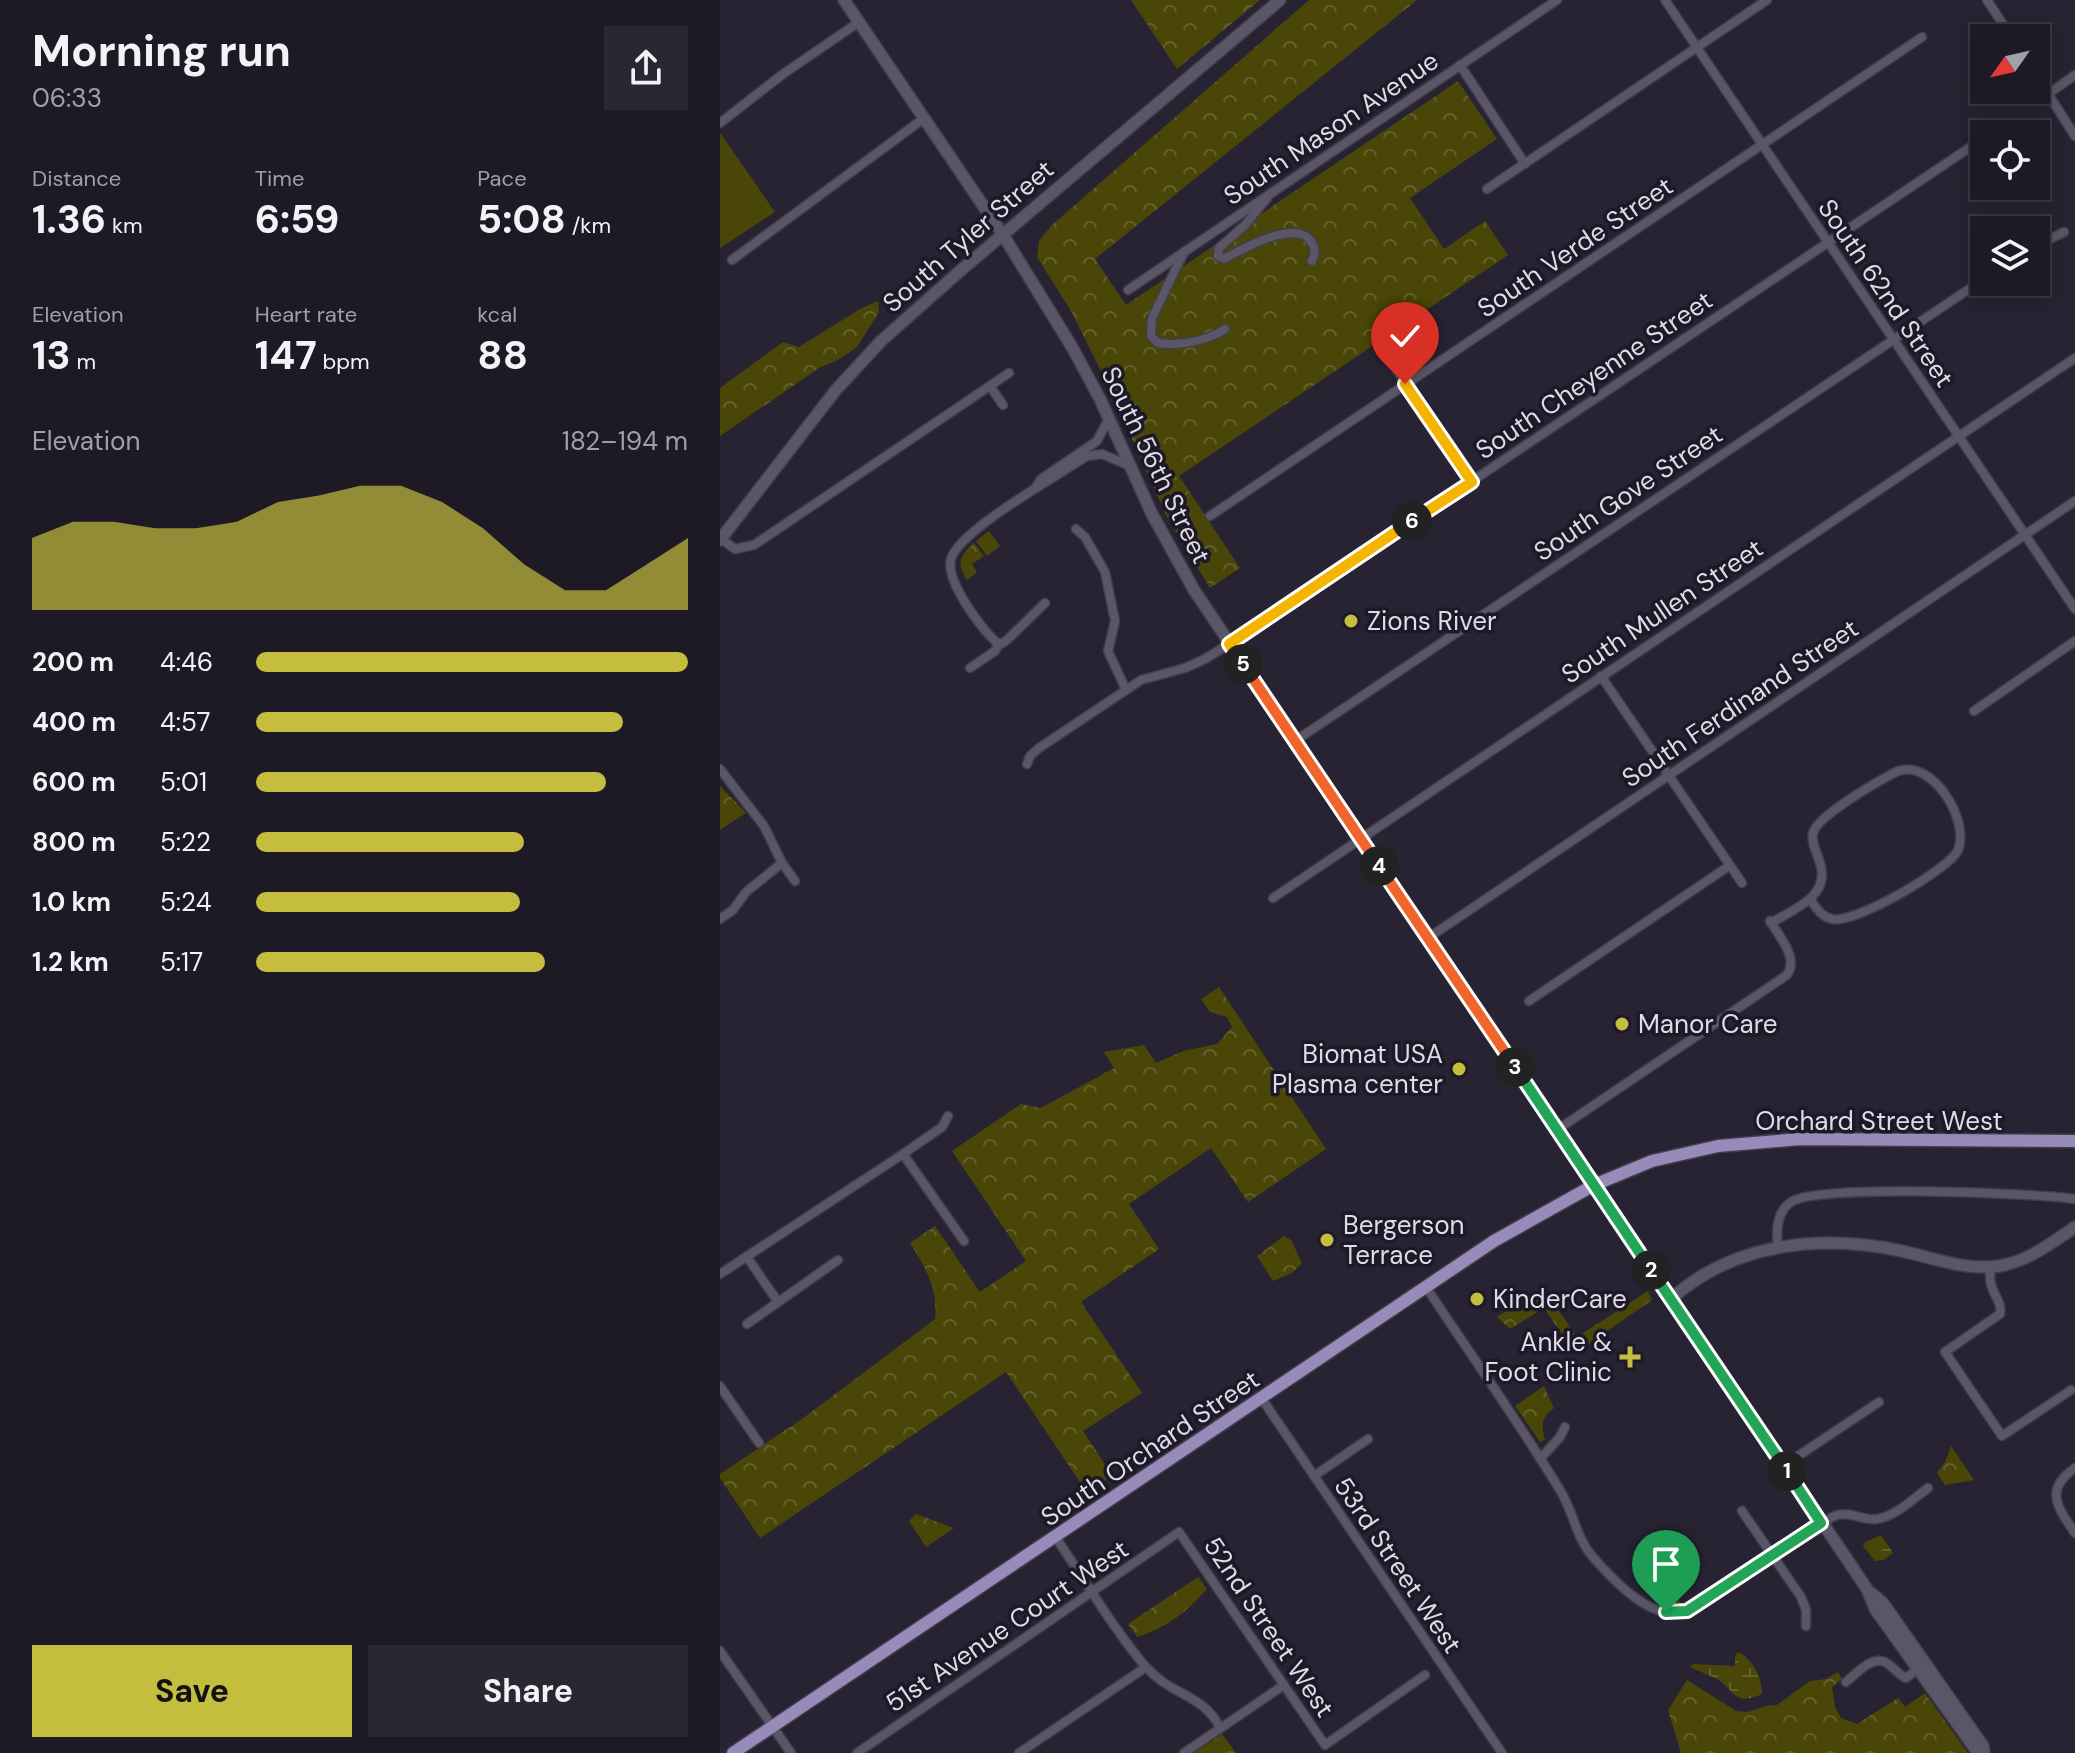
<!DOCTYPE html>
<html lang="en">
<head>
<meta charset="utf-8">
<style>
  body { margin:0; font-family:"DM Sans",sans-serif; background:#2a2732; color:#f1f3f6; height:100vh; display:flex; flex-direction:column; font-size:30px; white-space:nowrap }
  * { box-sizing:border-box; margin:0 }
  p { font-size:26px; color:#a0a1a7 }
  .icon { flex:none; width:44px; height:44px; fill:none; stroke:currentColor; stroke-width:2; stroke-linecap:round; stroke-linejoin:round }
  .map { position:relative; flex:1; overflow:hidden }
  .side { display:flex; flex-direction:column; background:#1d1a26; width:720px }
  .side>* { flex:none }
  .needle { width:52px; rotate:236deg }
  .buttons { position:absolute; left:1250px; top:24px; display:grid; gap:16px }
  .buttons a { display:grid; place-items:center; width:80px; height:80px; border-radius:0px; background:#1d1a26; box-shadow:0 4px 20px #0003,0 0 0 2px #3b3843; font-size:40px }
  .pin { position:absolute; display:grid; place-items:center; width:68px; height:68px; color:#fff; margin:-82px -34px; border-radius:50% 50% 50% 0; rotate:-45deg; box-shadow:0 0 8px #0007 }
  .pin .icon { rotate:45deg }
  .km { position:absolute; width:40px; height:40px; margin:-20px; border-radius:50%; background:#222; color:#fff; font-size:22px; line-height:40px; text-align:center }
  .round { display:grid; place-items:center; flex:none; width:84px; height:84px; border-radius:0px; background:#2a2732 }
  .overview { display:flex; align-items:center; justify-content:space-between; height:136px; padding:0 32px }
  h1 { font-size:44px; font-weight:700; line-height:60px }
  .figures { display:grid; grid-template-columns:repeat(3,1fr); gap:12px; height:136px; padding:8px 32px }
  .figures div { display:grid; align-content:center }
  .figures b { font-size:40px; font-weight:700 }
  .figures small { font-size:22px; font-weight:400 }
  .figures p { font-size:22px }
  .chart { height:224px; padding:16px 32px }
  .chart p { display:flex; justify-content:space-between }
  .chart svg { width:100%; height:144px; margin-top:8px; fill:#c4bd3e; opacity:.7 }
  .action { display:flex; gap:16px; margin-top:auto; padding:16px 32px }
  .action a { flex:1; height:92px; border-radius:0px; background:#c4bd3e; color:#111; font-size:32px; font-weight:700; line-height:92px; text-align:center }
  .action a+a { background:#2a2732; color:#f1f3f6 }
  ul { padding:0 32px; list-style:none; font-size:26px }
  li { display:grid; grid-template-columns:128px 96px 1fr; align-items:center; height:60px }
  li i { height:20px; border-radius:10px; background:#c4bd3e }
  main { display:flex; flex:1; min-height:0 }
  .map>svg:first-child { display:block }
  .green { fill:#494608 }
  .forest { fill:url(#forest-crowns) }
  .wetland { fill:url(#wetland-marsh) }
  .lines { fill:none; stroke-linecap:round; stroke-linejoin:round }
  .street-casing { stroke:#413e4b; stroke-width:11 }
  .secondary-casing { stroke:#413e4b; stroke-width:14 }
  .primary-casing { stroke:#413e4b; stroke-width:15 }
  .street { stroke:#5a5667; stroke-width:8 }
  .secondary { stroke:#5a5667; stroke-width:11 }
  .primary { stroke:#978bba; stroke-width:12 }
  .split-1-casing { stroke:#fff; stroke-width:16 }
  .split-2-casing { stroke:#fff; stroke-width:16 }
  .split-3-casing { stroke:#fff; stroke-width:16 }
  .split-4-casing { stroke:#fff; stroke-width:16 }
  .split-5-casing { stroke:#fff; stroke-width:16 }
  .split-6-casing { stroke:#fff; stroke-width:16 }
  .split-7-casing { stroke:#fff; stroke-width:16 }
  .split-1 { stroke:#22a559; stroke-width:10 }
  .split-2 { stroke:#22a559; stroke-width:10 }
  .split-3 { stroke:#22a559; stroke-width:10 }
  .split-4 { stroke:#f0652b; stroke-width:10 }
  .split-5 { stroke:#f0652b; stroke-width:10 }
  .split-6 { stroke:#f5b400; stroke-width:10 }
  .split-7 { stroke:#f5b400; stroke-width:10 }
  .poi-dot { fill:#c4bd3e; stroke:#1d1928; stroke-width:3 }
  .labels { text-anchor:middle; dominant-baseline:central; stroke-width:7; stroke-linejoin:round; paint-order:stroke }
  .street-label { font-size:26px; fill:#dedce6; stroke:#1d1928 }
  .poi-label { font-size:26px; fill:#dedce6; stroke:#1d1928; text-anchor:start }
</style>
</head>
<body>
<main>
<section class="side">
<div class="overview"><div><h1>Morning run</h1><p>06:33</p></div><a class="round"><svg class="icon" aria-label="share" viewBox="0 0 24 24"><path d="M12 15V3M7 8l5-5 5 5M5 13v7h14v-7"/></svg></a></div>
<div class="figures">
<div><p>Distance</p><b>1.36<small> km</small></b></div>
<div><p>Time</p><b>6:59</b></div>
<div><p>Pace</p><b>5:08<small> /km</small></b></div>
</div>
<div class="figures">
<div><p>Elevation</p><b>13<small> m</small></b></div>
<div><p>Heart rate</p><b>147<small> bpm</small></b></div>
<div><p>kcal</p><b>88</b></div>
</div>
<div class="chart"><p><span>Elevation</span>182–194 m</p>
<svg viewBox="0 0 160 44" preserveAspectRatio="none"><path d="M0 44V22L10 17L20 17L30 19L40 19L50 17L60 11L70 9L80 6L90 6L100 11L110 19L120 30L130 38L140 38L150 30L160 22V44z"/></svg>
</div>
<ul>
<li><b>200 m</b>4:46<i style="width:100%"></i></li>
<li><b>400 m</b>4:57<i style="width:85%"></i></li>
<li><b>600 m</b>5:01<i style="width:81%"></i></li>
<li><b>800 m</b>5:22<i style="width:62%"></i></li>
<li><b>1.0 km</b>5:24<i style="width:61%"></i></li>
<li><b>1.2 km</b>5:17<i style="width:67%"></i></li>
</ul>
<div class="action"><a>Save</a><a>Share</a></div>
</section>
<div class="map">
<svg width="1355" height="1753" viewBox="0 0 1355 1753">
  <defs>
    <pattern id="forest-crowns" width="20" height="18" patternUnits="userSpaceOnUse" patternTransform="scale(2)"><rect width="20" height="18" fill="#494608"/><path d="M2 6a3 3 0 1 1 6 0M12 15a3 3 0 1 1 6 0" fill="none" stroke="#63602c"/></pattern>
    <pattern id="wetland-marsh" width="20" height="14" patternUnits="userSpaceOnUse" patternTransform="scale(2)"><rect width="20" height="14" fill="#494608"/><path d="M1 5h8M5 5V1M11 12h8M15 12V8" fill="none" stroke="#63602c"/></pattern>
  </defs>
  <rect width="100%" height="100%" fill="#272332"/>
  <g class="green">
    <polygon points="1,134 55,212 0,248 0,135"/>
    <polygon points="269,531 280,546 267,556 256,541"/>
  </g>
  <g class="forest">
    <polygon points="411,0 540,0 457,69"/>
    <polygon points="589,0 697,0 375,259 406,305 738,81 777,139 690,198 724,249 765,221 788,255 459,476 520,568 490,588 446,515 389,387 351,311 317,257 319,241 332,225"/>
    <polygon points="158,301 159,312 137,347 118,360 99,368 0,436 0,388 63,342 79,347 140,309"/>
    <path d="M254,543L264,556L252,564L257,572L247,580C236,563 240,555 254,543Z"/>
    <polygon points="0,786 26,813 0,830"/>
    <path d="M499,987L606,1149L528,1202L491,1148L409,1204L439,1249L361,1302L422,1393L363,1431L392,1475L368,1494L286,1372L40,1538L0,1478V1474L82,1419L215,1319C218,1289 206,1268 190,1243L215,1226L260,1292L306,1261L232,1151L301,1104L321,1108L394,1068L384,1052L424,1045L436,1063L463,1051L497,1044L512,1027L507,1017L490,1012L481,999Z"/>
    <polygon points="564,1236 571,1240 582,1263 572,1273 553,1281 537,1256"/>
    <polygon points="822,1287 857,1337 928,1291 932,1300 855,1353 824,1308 790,1329 777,1317"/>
    <path d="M824,1386L834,1408C821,1418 821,1425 825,1440L820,1442L795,1406Z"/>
    <polygon points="1231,1446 1254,1480 1225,1485 1217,1473 1225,1462"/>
    <polygon points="196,1514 234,1528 206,1547 189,1521"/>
    <path d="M942,1575L961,1603C945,1610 933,1600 923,1588Z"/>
    <path d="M478,1577L487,1589C467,1612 446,1628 417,1637L408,1624Z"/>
    <polygon points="1118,1672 1122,1679 1112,1687 1115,1707 1121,1718 1137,1724 1178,1698 1185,1707 1205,1693 1248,1753 961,1753 948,1710 967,1680 1016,1711 1027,1712 1046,1706 1057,1705 1090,1681 1106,1679"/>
    <polygon points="502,1734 516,1753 474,1753"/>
  </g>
  <g class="wetland">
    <polygon points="1161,1535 1173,1553 1163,1560 1155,1561 1143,1546 1145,1542"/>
    <path d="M1018,1652C1033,1659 1042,1677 1042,1694C1012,1708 1015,1688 995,1678C987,1674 978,1671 970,1667L973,1664L1015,1666V1656Z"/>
  </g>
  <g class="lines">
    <defs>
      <g id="street">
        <polyline points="945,0 1355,609"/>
        <polyline points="1267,0 1292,38"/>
        <polyline points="740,65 805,164"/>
        <polyline points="1316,75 1355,136"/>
        <polyline points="1328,94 1355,75"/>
        <polyline points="0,123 63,74 139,22"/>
        <polyline points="767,189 1047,0"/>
        <path d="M547,198L525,225L499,248L498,256L504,259C522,249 578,217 592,243C596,250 595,254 592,261"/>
        <polyline points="1316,246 1344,232"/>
        <path d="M464,252L432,318L431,336L438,343C460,346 487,341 505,329"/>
        <polyline points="12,260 203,119"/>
        <path d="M408,290C551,194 693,96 837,0"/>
        <polyline points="658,342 752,482"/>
        <polyline points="270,386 283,405"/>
        <polyline points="316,487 321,479 377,441 389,418"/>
        <polyline points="490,516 1202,37"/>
        <polyline points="356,529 365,537 385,572 395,621 388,651 406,690"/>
        <polyline points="1,539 15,549 34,545 289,373"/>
        <path d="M325,603L287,640L281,644L277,643C261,628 225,581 231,559C239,530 339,475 367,456L382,454L410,466"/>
        <polyline points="250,668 275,651 279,644"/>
        <polyline points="881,676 1022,883"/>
        <polyline points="1254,711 1355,641"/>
        <polyline points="575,741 1264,279"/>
        <polyline points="307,764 310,756 319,748 421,680 465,668 485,659 509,644 1261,140"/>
        <polyline points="0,769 44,826 62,863 75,881"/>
        <polyline points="553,898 1355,358"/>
        <polyline points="0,919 13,910 26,892 62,863"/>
        <path d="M1051,923C1074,909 1111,896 1100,863C1097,853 1091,843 1093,833C1098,815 1160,780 1178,771C1214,759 1250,822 1238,850C1230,869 1133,925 1112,919C1101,917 1096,907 1090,899"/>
        <polyline points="708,938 1355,501"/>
        <polyline points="809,1001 1009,866"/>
        <path d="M837,1130L1067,975C1079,958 1059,936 1050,921"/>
        <polyline points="183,1154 244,1241"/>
        <path d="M1058,1247C1056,1231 1056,1212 1071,1202C1099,1184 1314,1193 1355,1199"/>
        <polyline points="27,1257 58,1302"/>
        <path d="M1271,1267C1266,1293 1283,1297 1280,1314L1225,1352L1282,1436L1351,1390"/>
        <polyline points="0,1274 183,1154 222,1127 228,1116"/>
        <path d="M706,1287C751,1355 798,1421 840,1490C853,1511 856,1537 872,1556C893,1580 932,1623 967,1611L1112,1517C1129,1509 1141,1521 1157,1519C1176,1516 1193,1499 1208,1488"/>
        <polyline points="27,1324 118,1260"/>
        <polyline points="0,1386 39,1443"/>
        <polyline points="542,1399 782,1753"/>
        <polyline points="820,1459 840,1437 845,1427"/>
        <polyline points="1063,1466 1159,1402"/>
        <path d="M1355,1468C1324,1489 1337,1507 1355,1533"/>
        <polyline points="594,1476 648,1439"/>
        <polyline points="1022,1511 1081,1597 1086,1610 1086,1626"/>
        <path d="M336,1538C365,1580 392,1627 425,1666C451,1696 484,1694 500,1728"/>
        <polyline points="0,1651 71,1753"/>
        <path d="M1126,1682C1136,1674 1151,1656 1165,1662C1173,1666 1177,1674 1186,1678L1202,1666"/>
        <polyline points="137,1753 459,1532 605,1745 705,1675"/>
        <polyline points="299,1753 426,1667"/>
        <polyline points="464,1753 564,1685"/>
      </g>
      <g id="secondary">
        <polyline points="124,0 283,235 352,347 380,399 432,514 474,590 1147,1589 1155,1609 1256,1750 1261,1753"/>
        <polyline points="0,540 115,391 161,341 240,271 560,0"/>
        <path d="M950,1300C1013,1242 1102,1234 1182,1251C1213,1258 1247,1271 1279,1266C1309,1261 1331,1243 1355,1227"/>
        <polyline points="1150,1592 1163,1603 1263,1746 1264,1753"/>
      </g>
      <polyline id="primary" points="13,1753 774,1241 874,1185 932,1161 998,1146 1080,1139 1355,1141"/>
    </defs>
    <use href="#street" class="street-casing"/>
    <use href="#secondary" class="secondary-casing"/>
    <use href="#primary" class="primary-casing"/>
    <use href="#street" class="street"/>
    <use href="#secondary" class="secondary"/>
    <use href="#primary" class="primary"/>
  </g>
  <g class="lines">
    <defs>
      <polyline id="split-1" points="946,1612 967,1611 1101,1523 1067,1471"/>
      <polyline id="split-2" points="931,1270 1067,1471"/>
      <polyline id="split-3" points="795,1067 931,1270"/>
      <polyline id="split-4" points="659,866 795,1067"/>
      <polyline id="split-5" points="523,664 659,866"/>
      <polyline id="split-6" points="523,664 509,644 692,521"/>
      <polyline id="split-7" points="685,384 752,482 692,521"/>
    </defs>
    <use href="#split-1" class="split-1-casing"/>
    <use href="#split-2" class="split-2-casing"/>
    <use href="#split-3" class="split-3-casing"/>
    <use href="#split-4" class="split-4-casing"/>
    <use href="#split-5" class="split-5-casing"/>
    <use href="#split-6" class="split-6-casing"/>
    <use href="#split-7" class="split-7-casing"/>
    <use href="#split-1" class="split-1"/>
    <use href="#split-2" class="split-2"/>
    <use href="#split-3" class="split-3"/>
    <use href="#split-4" class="split-4"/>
    <use href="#split-5" class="split-5"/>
    <use href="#split-6" class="split-6"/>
    <use href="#split-7" class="split-7"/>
  </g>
  <g class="poi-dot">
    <circle cx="631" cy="621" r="8"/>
    <circle cx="902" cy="1024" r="8"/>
    <circle cx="739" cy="1069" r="8"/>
    <circle cx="607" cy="1240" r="8"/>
    <circle cx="757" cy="1299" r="8"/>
    <path d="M906 1345h8v8h8v8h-8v8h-8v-8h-8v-8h8z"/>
  </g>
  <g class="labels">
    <g class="street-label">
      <text transform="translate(611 128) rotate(-34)">South Mason Avenue</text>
      <text transform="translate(248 236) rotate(-41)">South Tyler Street</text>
      <text transform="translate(855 247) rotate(-34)">South Verde Street</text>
      <text transform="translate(1166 293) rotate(56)">South 62nd Street</text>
      <text transform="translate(874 375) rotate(-34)">South Cheyenne Street</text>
      <text transform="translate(436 465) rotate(64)">South 56th Street</text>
      <text transform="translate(908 493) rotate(-34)">South Gove Street</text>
      <text transform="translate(942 611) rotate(-34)">South Mullen Street</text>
      <text transform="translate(1020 703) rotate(-34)">South Ferdinand Street</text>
      <text x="1159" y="1121">Orchard Street West</text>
      <text transform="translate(430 1448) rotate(-34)">South Orchard Street</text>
      <text transform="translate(678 1565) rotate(56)">53rd Street West</text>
      <text transform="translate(287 1626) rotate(-34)">51st Avenue Court West</text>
      <text transform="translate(549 1627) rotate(56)">52nd Street West</text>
    </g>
    <g class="poi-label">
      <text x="647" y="621">Zions River</text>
      <text x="918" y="1024">Manor Care</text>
      <text x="723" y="1054" text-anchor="end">Biomat USA<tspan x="723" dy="30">Plasma center</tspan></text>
      <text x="623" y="1225">Bergerson<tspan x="623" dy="30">Terrace</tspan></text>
      <text x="773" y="1299">KinderCare</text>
      <text x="892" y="1342" text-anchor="end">Ankle &amp;<tspan x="892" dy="30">Foot Clinic</tspan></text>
    </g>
  </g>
</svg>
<div class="buttons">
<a><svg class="needle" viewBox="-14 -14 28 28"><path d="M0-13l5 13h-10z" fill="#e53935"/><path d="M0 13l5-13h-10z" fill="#a0a1a7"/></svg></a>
<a><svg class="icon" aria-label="locate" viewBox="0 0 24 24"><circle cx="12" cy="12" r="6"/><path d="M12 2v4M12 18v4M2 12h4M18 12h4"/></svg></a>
<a><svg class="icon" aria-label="layers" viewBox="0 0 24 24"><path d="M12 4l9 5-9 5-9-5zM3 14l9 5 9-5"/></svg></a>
</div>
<div class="pin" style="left:946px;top:1612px;background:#1e9e55"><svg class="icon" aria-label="arrive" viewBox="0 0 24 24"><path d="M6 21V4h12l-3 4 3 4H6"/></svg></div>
<div class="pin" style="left:685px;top:384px;background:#d93025"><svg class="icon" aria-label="check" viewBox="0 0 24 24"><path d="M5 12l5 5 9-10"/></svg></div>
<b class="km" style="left:1067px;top:1471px">1</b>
<b class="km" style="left:931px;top:1270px">2</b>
<b class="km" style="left:795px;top:1067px">3</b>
<b class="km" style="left:659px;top:866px">4</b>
<b class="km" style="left:523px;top:664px">5</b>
<b class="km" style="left:692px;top:521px">6</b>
</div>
</main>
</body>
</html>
